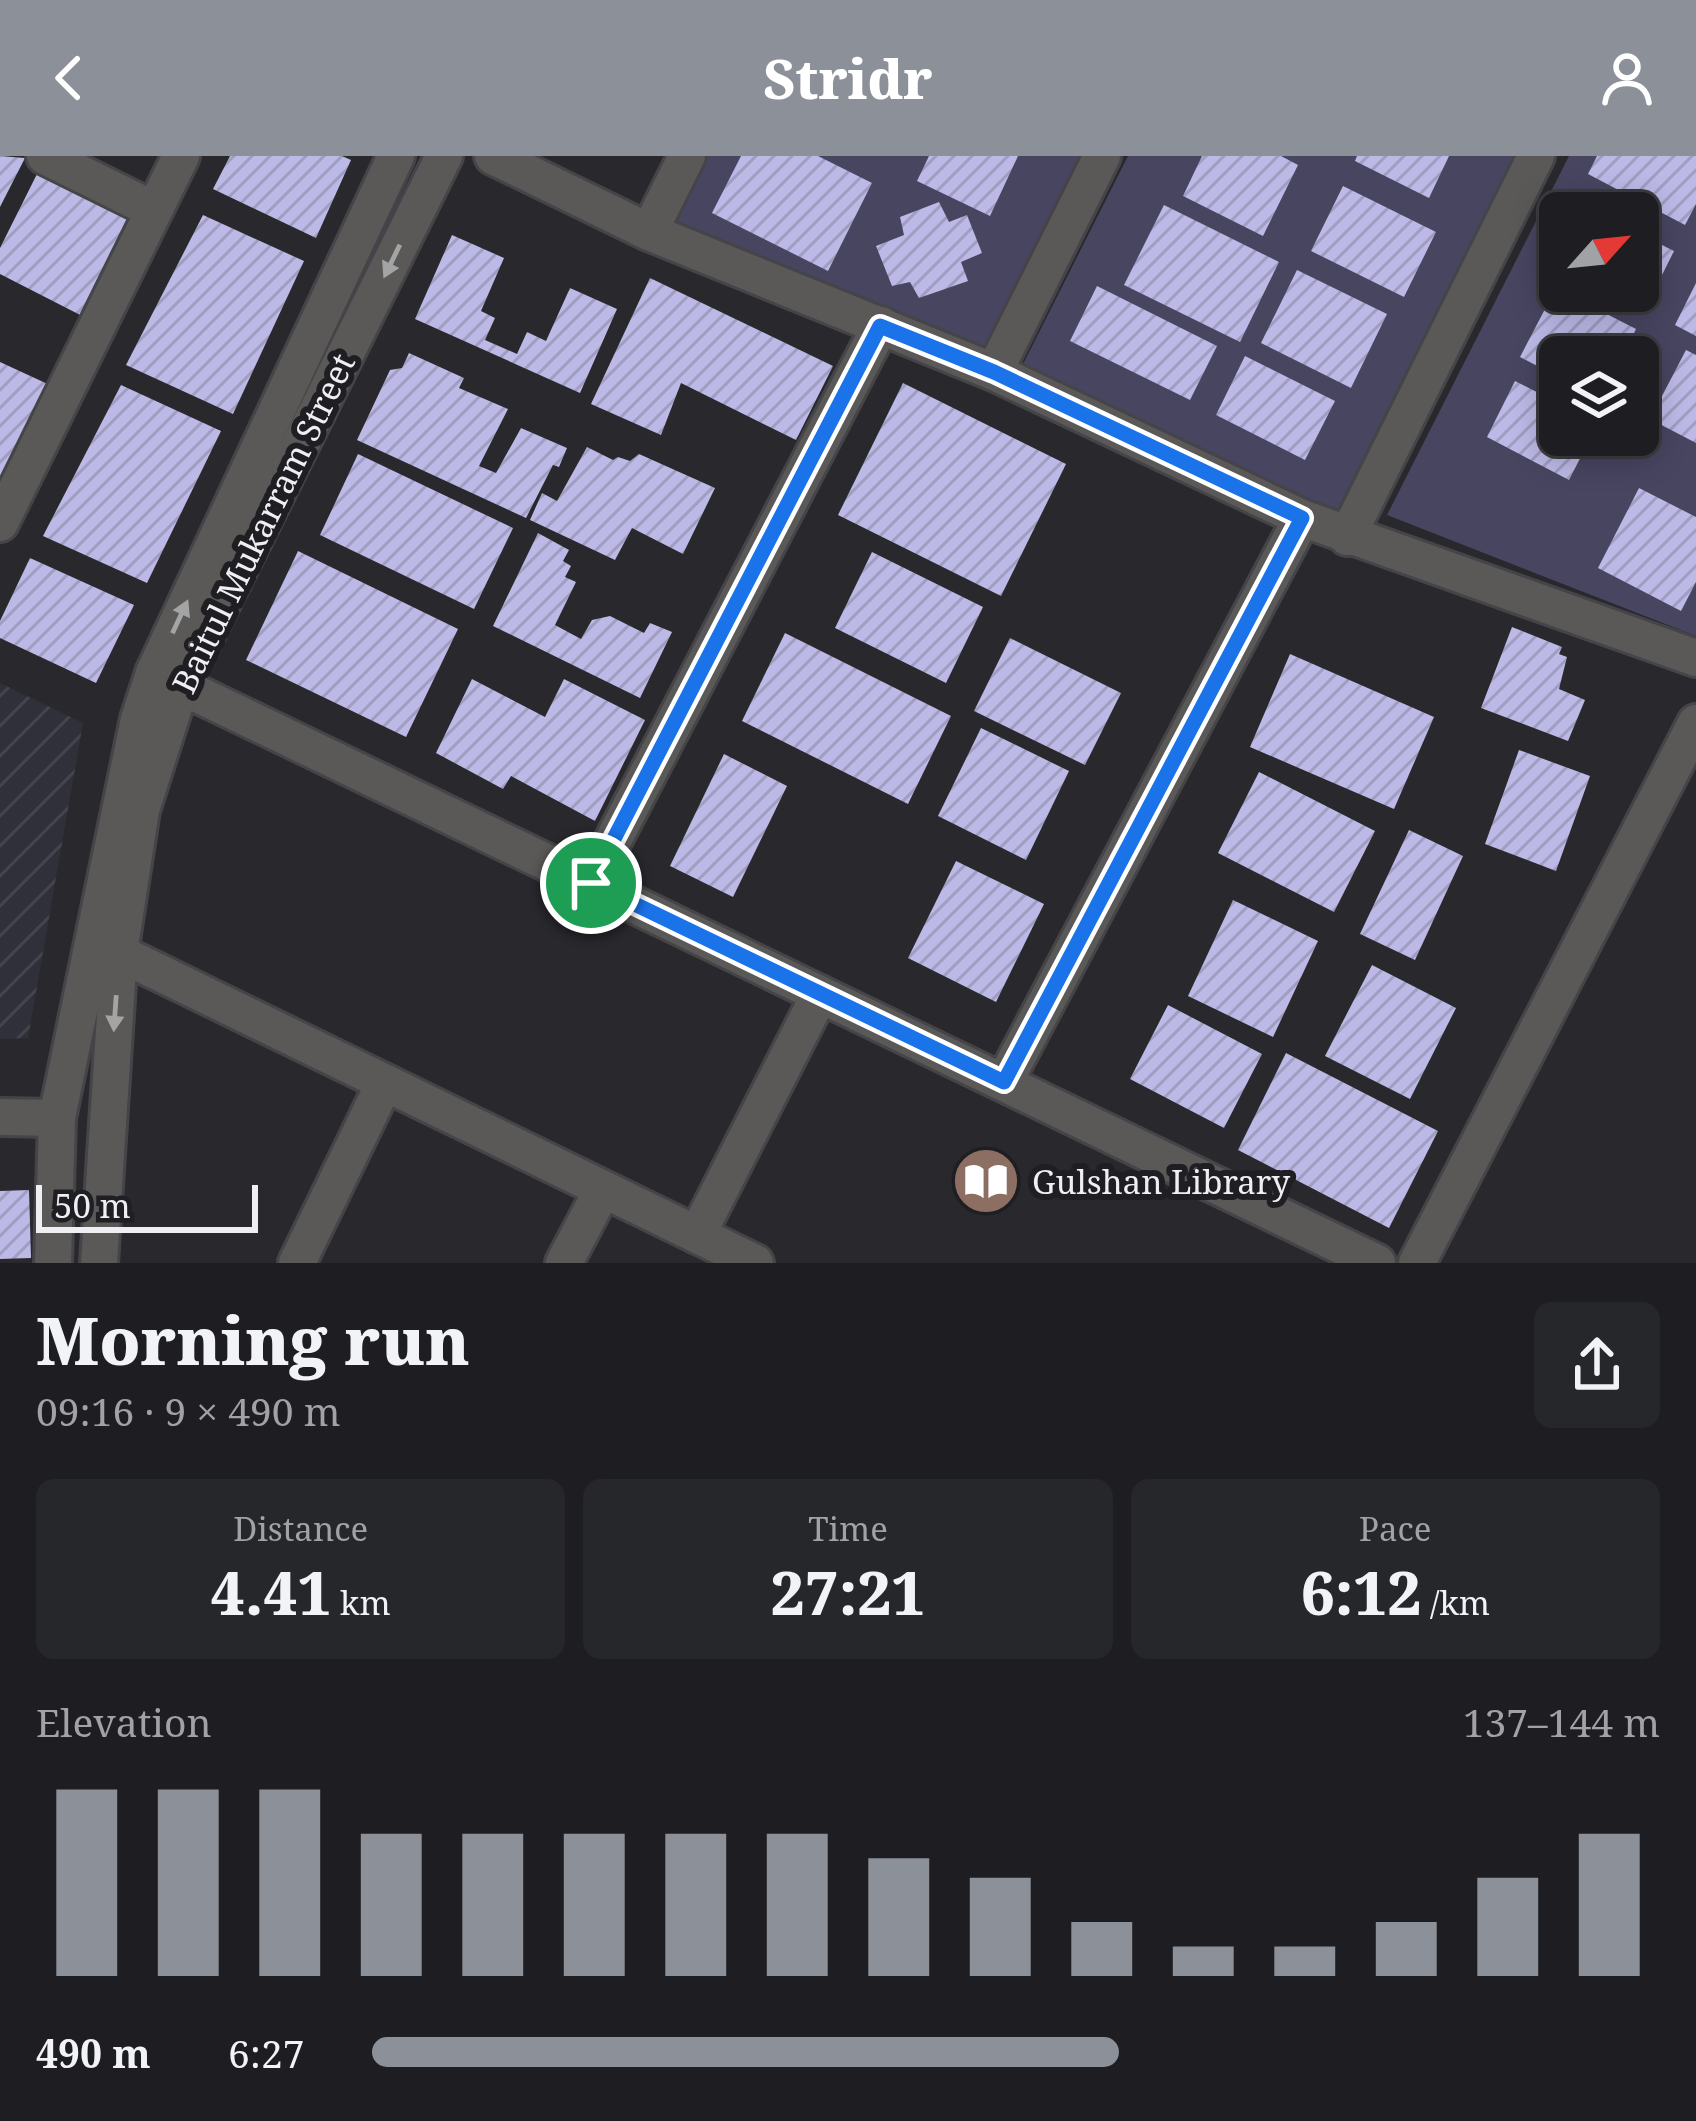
<!DOCTYPE html>
<html lang="en">
<head>
<meta charset="utf-8">
<style>
  body { margin:0; font-family:"Noto Serif",serif; background:#26272a; color:#f1f3f6; height:100vh; display:flex; flex-direction:column; font-size:45px; white-space:nowrap }
  * { box-sizing:border-box; margin:0 }
  p { font-size:39px; color:#a1a2a5 }
  .icon { flex:none; width:66px; height:66px; fill:none; stroke:currentColor; stroke-width:2; stroke-linecap:round; stroke-linejoin:round }
  .map { position:relative; height:1107px; overflow:hidden }
  .details { display:flex; flex-direction:column; background:#1e1e22; flex:1 }
  .details>* { flex:none }
  .needle { width:78px; rotate:63deg }
  .controls { position:absolute; left:1539px; top:36px; display:grid; gap:24px }
  .controls a { display:grid; place-items:center; width:120px; height:120px; border-radius:18px; background:#1e1e22; box-shadow:0 6px 30px #0003,0 0 0 3px #3c3c40; font-size:60px }
  .scale { position:absolute; left:36px; bottom:30px; width:222px; box-sizing:border-box; padding-left:12px; border:6px solid #efeff3; border-top:0; font-size:33px; line-height:42px; white-space:nowrap; color:#efeff3; -webkit-text-stroke:9px #1f1e23; paint-order:stroke }
  .pin { position:absolute; display:grid; place-items:center; width:102px; height:102px; color:#fff; margin:-51px; border:6px solid #fff; border-radius:50%; box-shadow:0 3px 12px #0007 }
  .round { display:grid; place-items:center; flex:none; width:126px; height:126px; border-radius:18px; background:#26272a }
  .head { display:flex; align-items:center; justify-content:space-between; height:204px; padding:0 36px }
  h1 { font-size:66px; font-weight:800; line-height:90px }
  .figures { display:grid; grid-template-columns:repeat(3,1fr); gap:18px; height:204px; padding:12px 36px }
  .figures div { display:grid; align-content:center; border-radius:18px; background:#26272a; text-align:center }
  .figures b { font-size:60px; font-weight:800 }
  .figures small { font-size:33px; font-weight:400 }
  .figures p { font-size:33px }
  .chart { height:336px; padding:24px 36px }
  .chart p { display:flex; justify-content:space-between }
  .chart svg { width:100%; height:216px; margin-top:12px; stroke:#8c9099; stroke-width:6 }
  ul { padding:0 36px; list-style:none; font-size:39px }
  li { display:grid; grid-template-columns:192px 144px 1fr; align-items:center; height:90px }
  li i { height:30px; border-radius:15px; background:#8c9099 }
  header { display:flex; justify-content:space-between; align-items:center; height:156px; padding:0 36px; background:#8c9099; color:#fff; font-size:54px; font-weight:800 }
  .map>svg:first-child { display:block }
  .industrial { fill:url(#industrial-furrows) }
  .green { fill:#474560; fill-rule:evenodd }
  .building { fill:url(#building-hatch) }
  .lines { fill:none; stroke-linecap:round; stroke-linejoin:round }
  .minor-casing { stroke:#444449; stroke-width:42 }
  .minor { stroke:#5a5957; stroke-width:36 }
  .oneway { fill:#a4a4a5 }
  .route-casing { stroke:#fff; stroke-width:24 }
  .route { stroke:#1a73e8; stroke-width:15 }
  .labels { text-anchor:middle; dominant-baseline:central; stroke-width:12; stroke-linejoin:round; paint-order:stroke }
  .street-label { font-size:33px; fill:#efeff3; stroke:#1f1e23 }
  .poi-label { font-size:33px; fill:#efeff3; stroke:#1f1e23; text-anchor:start }
</style>
</head>
<body>
<header><svg class="icon" aria-label="back" viewBox="0 0 24 24"><path d="M15 5l-7 7 7 7"/></svg>Stridr<svg class="icon" aria-label="person" viewBox="0 0 24 24"><circle cx="12" cy="8" r="4"/><path d="M4 21q1-7 8-7t8 7"/></svg></header>
<div class="map">
<svg width="1696" height="1107" viewBox="0 0 1696 1107">
  <defs>
    <pattern id="industrial-furrows" width="10" height="10" patternUnits="userSpaceOnUse" patternTransform="scale(3)"><rect width="10" height="10" fill="#30303a"/><path d="M-1 1l2-2M0 10L10 0M9 11l2-2" fill="none" stroke="#44444d"/></pattern>
    <pattern id="building-hatch" width="6" height="6" patternUnits="userSpaceOnUse" patternTransform="scale(3)"><rect width="6" height="6" fill="#bcb9e7"/><path d="M-1 1l2-2M0 6l6-6M5 7l2-2" fill="none" stroke="#9f9dc0"/></pattern>
  </defs>
  <rect width="100%" height="100%" fill="#28282d"/>
  <polygon class="industrial" points="0,527 83,567 28,882 0,883"/>
  <g class="green">
    <polygon points="707,0 1084,0 981,206 673,68"/>
    <polygon points="1128,0 1520,0 1336,357 1018,218"/>
    <path d="M1569,0H1696V480L1387,359ZM1560,57H1638V135H1560ZM1560,201H1638V279H1560Z"/>
  </g>
  <g class="building">
    <polygon points="0,0 25,2 0,51"/>
    <polygon points="230,0 342,0 351,4 316,82 213,33"/>
    <polygon points="741,0 818,0 872,27 828,115 712,57"/>
    <polygon points="929,0 1018,0 990,60 917,25"/>
    <polygon points="1202,0 1281,0 1298,9 1263,80 1183,40"/>
    <polygon points="1357,0 1449,0 1429,42 1355,5"/>
    <polygon points="1597,0 1696,0 1696,48 1685,69 1588,18"/>
    <polygon points="39,14 137,62 88,163 0,118 0,92"/>
    <polygon points="1343,30 1436,76 1404,141 1311,95"/>
    <polygon points="939,46 949,66 967,59 982,97 961,106 968,125 919,142 910,126 892,130 876,90 904,79 900,61"/>
    <polygon points="1164,49 1279,106 1240,186 1124,129"/>
    <polygon points="203,59 304,105 233,258 126,209"/>
    <polygon points="1638,77 1674,95 1648,147 1624,135 1638,135"/>
    <polygon points="452,79 504,102 481,155 495,162 485,184 517,198 527,176 546,185 570,132 617,153 580,237 415,163"/>
    <polygon points="1297,114 1387,158 1351,232 1261,187"/>
    <polygon points="650,122 833,210 796,284 681,227 661,279 591,248"/>
    <polygon points="1696,127 1696,180 1675,169"/>
    <polygon points="1097,130 1217,190 1190,244 1070,185"/>
    <polygon points="1556,132 1636,173 1622,201 1560,201 1560,222 1520,201"/>
    <polygon points="1686,194 1696,199 1696,287 1650,263"/>
    <polygon points="409,197 464,222 459,232 508,253 479,310 496,317 521,272 567,292 559,311 553,309 526,362 357,284 390,214 402,212"/>
    <polygon points="1245,200 1335,245 1305,304 1216,259"/>
    <polygon points="0,206 52,230 0,336"/>
    <polygon points="1515,225 1560,248 1560,279 1592,279 1569,324 1487,281"/>
    <polygon points="903,227 1066,308 1001,440 838,359"/>
    <polygon points="121,229 221,275 147,427 43,380"/>
    <polygon points="587,291 613,304 618,301 630,305 639,298 715,332 683,398 632,372 615,404 530,364 542,337 557,345"/>
    <polygon points="358,298 513,372 474,453 320,379"/>
    <polygon points="1639,332 1696,361 1696,426 1681,455 1598,412"/>
    <polygon points="538,377 569,394 563,405 571,410 565,421 576,426 555,469 581,483 592,464 610,460 644,477 650,467 672,476 640,542 493,470"/>
    <polygon points="298,395 458,473 406,581 246,504"/>
    <polygon points="872,396 983,451 946,527 835,472"/>
    <polygon points="30,402 134,449 96,527 0,482 0,465"/>
    <polygon points="1512,471 1562,491 1559,498 1567,501 1559,533 1585,544 1568,585 1481,552"/>
    <polygon points="785,477 951,560 908,648 742,565"/>
    <polygon points="1010,482 1121,537 1085,609 974,555"/>
    <polygon points="1290,498 1434,561 1394,653 1250,591"/>
    <polygon points="472,523 545,561 564,523 645,564 595,665 511,620 503,633 436,597"/>
    <polygon points="981,572 1069,615 1026,704 938,660"/>
    <polygon points="1519,594 1590,620 1556,715 1485,688"/>
    <polygon points="724,598 787,630 733,741 670,710"/>
    <polygon points="1259,616 1375,675 1334,756 1218,697"/>
    <polygon points="1409,674 1463,700 1415,804 1360,778"/>
    <polygon points="956,705 1044,748 996,846 908,802"/>
    <polygon points="1233,744 1318,785 1273,881 1188,840"/>
    <polygon points="1372,809 1456,852 1410,943 1325,900"/>
    <polygon points="1168,849 1262,898 1224,972 1130,923"/>
    <polygon points="1286,897 1438,975 1389,1072 1238,994"/>
    <polygon points="29,1034 31,1102 0,1103 0,1035"/>
  </g>
  <g class="lines">
    <defs>
      <g id="minor">
        <polyline points="45,0 154,54"/>
        <polyline points="493,0 649,76 994,216 1302,362 1696,502"/>
        <polyline points="649,76 687,0"/>
        <polyline points="994,216 1102,0"/>
        <polyline points="0,367 181,0"/>
        <polyline points="1347,381 1536,0"/>
        <polyline points="154,517 1377,1107"/>
        <polyline points="591,727 881,169"/>
        <polyline points="119,797 755,1107"/>
        <polyline points="1004,926 1302,362"/>
        <polyline points="0,961 57,962"/>
        <polyline points="697,1079 820,838"/>
        <polyline points="53,1107 57,962 139,563 154,517 396,0"/>
        <polyline points="99,1107 119,797 141,654 181,529 444,0"/>
        <polyline points="297,1107 384,928"/>
        <polyline points="564,1107 603,1033"/>
        <polyline points="1417,1107 1696,567"/>
      </g>
    </defs>
    <use href="#minor" class="minor-casing"/>
    <use href="#minor" class="minor"/>
  </g>
  <defs><path id="oneway-solid" d="M-6-.8H1V-3.2L6.5 0L1 3.2V.8H-6Z" transform="scale(3)"/></defs>
  <g class="oneway">
    <use href="#oneway-solid" transform="translate(392 105) rotate(116)"/>
    <use href="#oneway-solid" transform="translate(180 461) rotate(-65)"/>
    <use href="#oneway-solid" transform="translate(115 857) rotate(94)"/>
  </g>
  <g class="lines">
    <defs>
      <polygon id="route" points="880,170 994,216 1302,362 1004,926 591,727"/>
    </defs>
    <use href="#route" class="route-casing"/>
    <use href="#route" class="route"/>
  </g>
  <defs>
    <symbol id="library-disc" viewBox="-11 -11 22 22"><circle r="9.5" fill="#8d6e63" stroke="#1f1e23"/><path d="M-6-4Q-3-5.5-.7-3.5V5Q-3 3-6 4ZM6-4Q3-5.5 .7-3.5V5Q3 3 6 4Z" fill="#fff"/></symbol>
  </defs>
  <g fill-rule="evenodd">
    <use href="#library-disc" x="948" y="987" width="76" height="76"/>
  </g>
  <g class="labels">
    <g class="street-label">
      <text transform="translate(263 367) rotate(-64)">Baitul Mukarram Street</text>
    </g>
    <g class="poi-label">
      <text x="1032" y="1025">Gulshan Library</text>
    </g>
  </g>
</svg>
<div class="controls">
<a><svg class="needle" viewBox="-14 -14 28 28"><path d="M0-13l5 13h-10z" fill="#e53935"/><path d="M0 13l5-13h-10z" fill="#a1a2a5"/></svg></a>
<a><svg class="icon" aria-label="layers" viewBox="0 0 24 24"><path d="M12 4l9 5-9 5-9-5zM3 14l9 5 9-5"/></svg></a>
</div>
<div class="scale">50 m</div>
<div class="pin" style="left:591px;top:727px;background:#1e9e55"><svg class="icon" aria-label="arrive" viewBox="0 0 24 24"><path d="M6 21V4h12l-3 4 3 4H6"/></svg></div>
</div>
<section class="details">
<div class="head"><div><h1>Morning run</h1><p>09:16 · 9 × 490 m</p></div><a class="round"><svg class="icon" aria-label="share" viewBox="0 0 24 24"><path d="M12 15V3M7 8l5-5 5 5M5 13v7h14v-7"/></svg></a></div>
<div class="figures">
<div><p>Distance</p><b>4.41<small> km</small></b></div>
<div><p>Time</p><b>27:21</b></div>
<div><p>Pace</p><b>6:12<small> /km</small></b></div>
</div>
<div class="chart"><p><span>Elevation</span>137–144 m</p>
<svg viewBox="0 0 160 44" preserveAspectRatio="none"><path d="M5 44V6M15 44V6M25 44V6M35 44V15M45 44V15M55 44V15M65 44V15M75 44V15M85 44V20M95 44V24M105 44V33M115 44V38M125 44V38M135 44V33M145 44V24M155 44V15"/></svg>
</div>
<ul>
<li><b>490 m</b>6:27<i style="width:58%"></i></li>
</ul>
</section>
</body>
</html>
